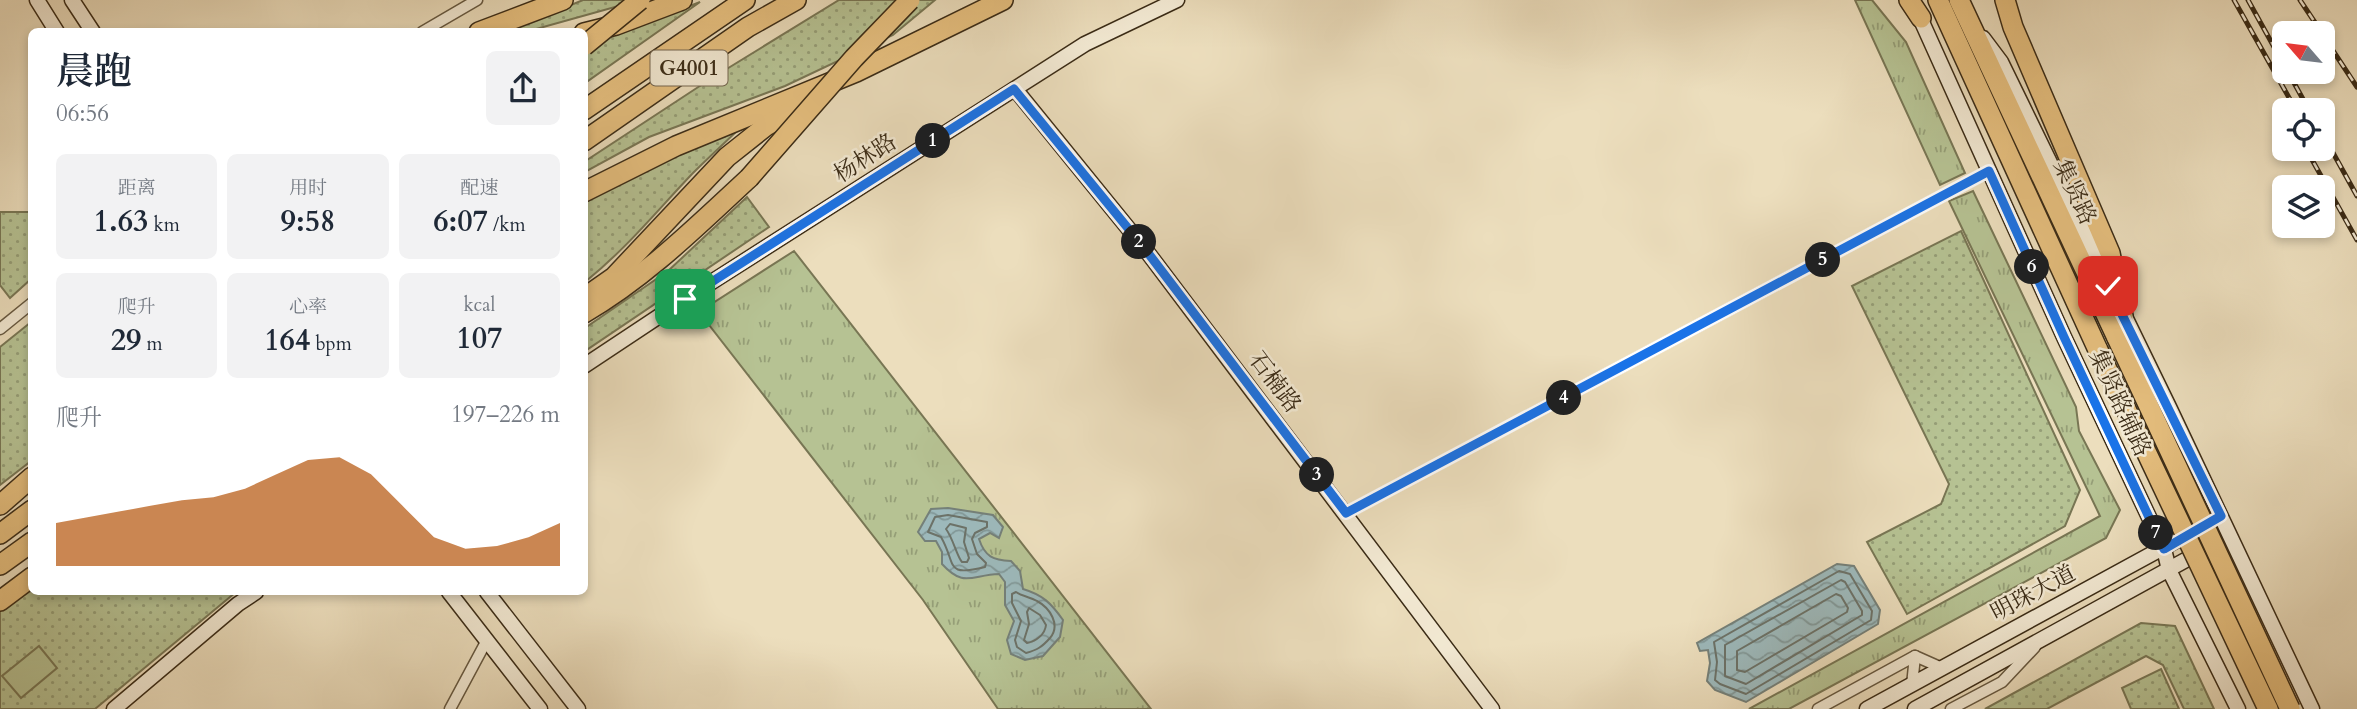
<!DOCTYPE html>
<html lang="zh">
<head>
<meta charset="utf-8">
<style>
  body { margin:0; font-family:Cardo,"Noto Serif SC",serif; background:#f2f2f3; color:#1f2937; height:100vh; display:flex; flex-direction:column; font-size:26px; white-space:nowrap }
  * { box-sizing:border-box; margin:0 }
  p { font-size:23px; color:#747a83 }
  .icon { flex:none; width:38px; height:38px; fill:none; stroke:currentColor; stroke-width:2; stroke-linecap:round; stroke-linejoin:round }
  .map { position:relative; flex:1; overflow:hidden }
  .details { position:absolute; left:28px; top:28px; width:560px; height:567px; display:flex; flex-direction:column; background:#fff; border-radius:10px; box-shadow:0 4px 10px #0003 }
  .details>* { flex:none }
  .needle { width:46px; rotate:298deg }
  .fabs { position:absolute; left:2272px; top:21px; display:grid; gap:14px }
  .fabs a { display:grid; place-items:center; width:63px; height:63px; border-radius:10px; background:#fff; box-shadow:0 4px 10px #0003; font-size:35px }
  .pin { position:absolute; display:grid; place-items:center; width:60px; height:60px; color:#fff; margin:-30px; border-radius:14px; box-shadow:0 4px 10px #0006 }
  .km { position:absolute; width:35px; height:35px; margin:-18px; border-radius:50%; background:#222; color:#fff; font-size:19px; line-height:35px; text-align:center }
  .round { display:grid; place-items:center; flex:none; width:74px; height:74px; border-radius:10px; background:#f2f2f3 }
  .headline { display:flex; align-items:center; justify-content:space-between; height:119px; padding:0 28px }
  h1 { font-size:38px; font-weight:600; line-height:52px }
  .figures { display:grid; grid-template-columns:repeat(3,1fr); gap:10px; height:119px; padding:7px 28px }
  .figures div { display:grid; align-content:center; border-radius:10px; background:#f2f2f3; text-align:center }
  .figures b { font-size:30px; font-weight:600 }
  .figures small { font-size:19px; font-weight:400 }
  .figures p { font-size:19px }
  .chart { height:196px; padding:14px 28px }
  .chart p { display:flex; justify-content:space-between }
  .chart svg { width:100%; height:126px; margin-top:7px; fill:#b45309; opacity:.7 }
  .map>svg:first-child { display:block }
  .grass { fill:url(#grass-dots); stroke:#787654; stroke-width:2 }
  .park { fill:url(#park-tufts); stroke:#787654; stroke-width:2 }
  .pitch { fill:#b6c293; stroke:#787654; stroke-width:2 }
  .water { fill:url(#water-waves); stroke:#758079; stroke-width:2 }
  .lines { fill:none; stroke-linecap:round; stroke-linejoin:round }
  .shore { stroke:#6c7268; stroke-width:2 }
  .street-casing { stroke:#665840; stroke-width:13 }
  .secondary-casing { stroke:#3a2b16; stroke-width:17 }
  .highway-casing { stroke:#3a2b16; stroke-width:22 }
  .street { stroke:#f3ead4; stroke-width:10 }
  .secondary { stroke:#f3ead4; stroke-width:14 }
  .highway { stroke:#e6bf7e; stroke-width:19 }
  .rail-casing { stroke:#3a2b16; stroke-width:5 }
  .rail { stroke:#f3ead4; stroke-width:2.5; stroke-dasharray:8; stroke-linecap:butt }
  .highway-bridge-casing { stroke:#3a2b16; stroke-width:22; stroke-linecap:butt }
  .highway-bridge { stroke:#e6bf7e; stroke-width:19 }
  .route-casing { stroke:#fff; stroke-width:14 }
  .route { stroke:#1a73e8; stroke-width:9 }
  .labels { text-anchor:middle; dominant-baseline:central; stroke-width:5; stroke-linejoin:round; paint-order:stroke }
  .shield { fill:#f3ead4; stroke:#72644f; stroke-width:2 }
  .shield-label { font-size:21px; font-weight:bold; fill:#3a2b16 }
  .street-label { font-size:23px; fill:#3a2b16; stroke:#f3ead4 }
</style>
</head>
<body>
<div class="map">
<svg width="2357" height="709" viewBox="0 0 2357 709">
  <defs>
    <pattern id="grass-dots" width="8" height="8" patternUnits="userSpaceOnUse" patternTransform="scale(1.75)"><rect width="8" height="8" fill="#b6c293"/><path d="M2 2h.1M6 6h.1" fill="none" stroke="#959e77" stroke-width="1.8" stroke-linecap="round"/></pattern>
    <pattern id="park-tufts" width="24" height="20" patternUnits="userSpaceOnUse" patternTransform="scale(1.75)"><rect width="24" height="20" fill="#b6c293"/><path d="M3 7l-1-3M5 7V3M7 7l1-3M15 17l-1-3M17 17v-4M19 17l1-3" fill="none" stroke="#959e77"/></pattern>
    <pattern id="water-waves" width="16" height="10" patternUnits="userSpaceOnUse" patternTransform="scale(1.75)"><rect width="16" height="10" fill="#9db9bb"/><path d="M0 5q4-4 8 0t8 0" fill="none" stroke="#819797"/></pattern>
  </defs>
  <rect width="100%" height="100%" fill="#ecdebd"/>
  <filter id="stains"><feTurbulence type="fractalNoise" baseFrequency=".00286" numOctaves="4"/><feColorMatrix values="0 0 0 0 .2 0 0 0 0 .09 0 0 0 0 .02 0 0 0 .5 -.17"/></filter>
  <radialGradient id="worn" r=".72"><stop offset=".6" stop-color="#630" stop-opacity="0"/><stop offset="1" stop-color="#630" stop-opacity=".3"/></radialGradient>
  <g class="grass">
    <polygon points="583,0 640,0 529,31 506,32"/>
    <polygon points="839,0 935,0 893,35 785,86 649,137 585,172 584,162 712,78"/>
    <polygon points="700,2 585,83 584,41 624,32"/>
    <path d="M744,124C727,141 709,157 692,174C655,213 627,248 585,282V199Z"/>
    <polygon points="747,197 769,227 585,351 585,328 668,271"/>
    <polygon points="0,212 31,212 31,279 10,298 0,285"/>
    <polygon points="1961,231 2080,490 2065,526 1907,614 1867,542 1941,504 1949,484 1852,286"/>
    <polygon points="31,322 31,461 0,485 0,347"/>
    <polygon points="31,588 32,592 236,592 95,709 0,709 0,611"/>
    <polygon points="2141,623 2175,626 2214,709 2184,709 2163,665 2146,656 2047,709 1985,709"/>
    <polygon points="2161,669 2179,709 2131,709 2122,688"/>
  </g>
  <g class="park">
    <polygon points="1855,0 1872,0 1906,42 1965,173 1940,185"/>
    <polygon points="1973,191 2076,407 2079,431 2120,510 2106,538 1789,709 1749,709 2100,516 1949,201"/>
    <polygon points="794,251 1151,709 998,709 923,600 699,312"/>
  </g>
  <polygon class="pitch" points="39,646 57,668 21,698 2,676"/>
  <g class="water">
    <path d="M948,508L993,515L1003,527L999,538L990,533L979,539C985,557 993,560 1011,561L1020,571L1023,589C1043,595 1051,603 1063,620L1060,637L1043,656L1025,660L1011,654L1007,640L1014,621L1005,605V582L999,574C971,575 964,588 942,564V552L936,541H925L918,532L931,509Z"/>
    <polygon points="1837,564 1854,566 1880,610 1878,624 1746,702 1715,690 1707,681 1710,663 1708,650 1700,651 1697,643"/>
  </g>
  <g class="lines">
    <g class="shore">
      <path d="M948,515L987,522V527L975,533L972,539L977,554L986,563L985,567C944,577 957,565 941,537L928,532L935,517Z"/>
      <path d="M950,524L966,528L964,542L969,558L967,562H962C957,557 953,538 946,529Z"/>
      <polygon points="1839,571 1850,574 1872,611 1871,620 1746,694 1720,684 1715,680 1717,662 1714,642"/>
      <polygon points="1841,580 1845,582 1862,611 1862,615 1746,684 1725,676 1725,645"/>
      <path d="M1016,592C1022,596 1030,597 1037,601C1050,608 1061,625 1050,638C1042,647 1037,650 1026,653L1017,647L1015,640L1021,621L1012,603V594Z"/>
      <polygon points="1836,594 1841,596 1848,608 1847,612 1745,672 1737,670 1737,651"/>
      <path d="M1029,608L1040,615L1046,625C1045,634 1037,641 1027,643L1024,640L1029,624L1027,612Z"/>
    </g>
    <defs>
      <g id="street">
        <polyline points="422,32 477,0"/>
        <polyline points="0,329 32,303"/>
        <polyline points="1346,513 1989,171"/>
        <polyline points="1912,685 1915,656"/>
        <polyline points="450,709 487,640"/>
        <polyline points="1818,709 1915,656 1942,668"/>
        <polyline points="1951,709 2002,682 2035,647"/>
      </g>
      <g id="secondary">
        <polyline points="37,0 57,32"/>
        <polyline points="72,0 93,32"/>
        <polyline points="1917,11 2064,337 2164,549 2169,570 2238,709"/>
        <polyline points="1983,38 2001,62 2169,407 2312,709"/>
        <polyline points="1015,89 1145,249 1492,709"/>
        <polyline points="584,366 685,299 1085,44 1177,0"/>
        <polyline points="449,592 540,709"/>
        <polyline points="487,592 578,709"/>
        <polyline points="114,709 238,604 256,592"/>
        <polyline points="1867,709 2192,532"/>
        <polyline points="1915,709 2202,551"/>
      </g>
      <g id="highway">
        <polyline points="1909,0 1921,18"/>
        <polyline points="1938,0 2098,350"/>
        <polyline points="1959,0 2117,338"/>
        <polyline points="2005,0 2013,27 2110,253 2123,316"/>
        <polyline points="479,32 563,0"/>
        <polyline points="584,33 616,25 682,0"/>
        <polyline points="584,110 745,0"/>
        <polyline points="584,141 748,27 796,0"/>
        <polyline points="584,192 676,146 856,72 1003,0"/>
        <polyline points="584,298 614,277 727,157 766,126 810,100"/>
        <path d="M584,313C646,277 697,226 749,178"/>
        <polyline points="0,505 32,477"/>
        <polyline points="0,534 32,510"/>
        <polyline points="0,565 32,542"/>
        <polyline points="0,601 32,577"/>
      </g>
    </defs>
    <use href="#street" class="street-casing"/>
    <use href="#secondary" class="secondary-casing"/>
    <use href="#highway" class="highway-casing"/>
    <use href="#street" class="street"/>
    <use href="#secondary" class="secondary"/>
    <use href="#highway" class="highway"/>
    <defs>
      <g id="rail">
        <polyline points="2234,0 2296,110"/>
        <polyline points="2248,0 2284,65"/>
        <polyline points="2300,0 2322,33"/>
        <polyline points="2322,34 2357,87"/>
        <polyline points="2288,72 2309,110"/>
        <polyline points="2322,133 2357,196"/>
        <polyline points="2306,149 2357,240"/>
      </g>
    </defs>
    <use href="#rail" class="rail-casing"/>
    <use href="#rail" class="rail"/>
    <defs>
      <g id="highway-bridge">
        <polyline points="584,46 640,0"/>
        <polyline points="749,178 854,58 910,0"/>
        <polyline points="2117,338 2290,709"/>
        <polyline points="2098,350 2268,709"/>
      </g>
    </defs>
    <use href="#highway-bridge" class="highway-bridge-casing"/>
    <use href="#highway-bridge" class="highway-bridge"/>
  </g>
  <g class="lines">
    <defs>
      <polyline id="route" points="685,299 1014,89 1145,249 1346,513 1989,171 2064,337 2164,549 2221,516 2108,286"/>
    </defs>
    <use href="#route" class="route-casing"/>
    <use href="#route" class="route"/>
  </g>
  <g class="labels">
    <rect class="shield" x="650.5" y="50.5" width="77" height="35" rx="5"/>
    <g class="shield-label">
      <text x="689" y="68">G4001</text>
    </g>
    <g class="street-label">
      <text transform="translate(865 158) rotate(-33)">杨林路</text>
      <text transform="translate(2075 192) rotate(65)">集贤路</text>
      <text transform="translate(1275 382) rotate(53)">石楠路</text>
      <text transform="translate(2120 403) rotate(65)">集贤路辅路</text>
      <text transform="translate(2033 593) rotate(-28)">明珠大道</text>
    </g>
  </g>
  <rect width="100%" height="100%" filter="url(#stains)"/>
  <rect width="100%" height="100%" fill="url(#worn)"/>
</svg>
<div class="fabs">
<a><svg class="needle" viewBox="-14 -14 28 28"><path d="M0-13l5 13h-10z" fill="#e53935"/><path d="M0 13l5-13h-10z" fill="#747a83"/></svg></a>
<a><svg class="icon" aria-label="locate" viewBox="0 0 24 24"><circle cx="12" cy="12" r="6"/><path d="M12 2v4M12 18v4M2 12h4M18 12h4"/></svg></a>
<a><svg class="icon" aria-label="layers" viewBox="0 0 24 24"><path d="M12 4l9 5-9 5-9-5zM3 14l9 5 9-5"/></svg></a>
</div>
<div class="pin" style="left:685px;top:299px;background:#1e9e55"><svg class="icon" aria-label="arrive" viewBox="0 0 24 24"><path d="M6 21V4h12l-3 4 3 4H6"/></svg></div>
<div class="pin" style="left:2108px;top:286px;background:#d93025"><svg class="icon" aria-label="check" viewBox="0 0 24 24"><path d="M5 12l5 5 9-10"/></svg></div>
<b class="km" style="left:933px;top:141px">1</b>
<b class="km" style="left:1139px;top:242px">2</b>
<b class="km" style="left:1317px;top:475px">3</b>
<b class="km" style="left:1564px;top:398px">4</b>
<b class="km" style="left:1823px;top:260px">5</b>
<b class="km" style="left:2032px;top:267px">6</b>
<b class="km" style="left:2156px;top:533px">7</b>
<section class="details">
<div class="headline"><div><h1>晨跑</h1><p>06:56</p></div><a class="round"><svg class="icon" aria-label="share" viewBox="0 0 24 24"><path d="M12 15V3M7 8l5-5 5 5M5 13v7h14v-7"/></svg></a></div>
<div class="figures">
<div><p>距离</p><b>1.63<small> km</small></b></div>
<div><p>用时</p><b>9:58</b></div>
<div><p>配速</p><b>6:07<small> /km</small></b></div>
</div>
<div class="figures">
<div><p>爬升</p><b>29<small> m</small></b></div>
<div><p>心率</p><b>164<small> bpm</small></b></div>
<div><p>kcal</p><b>107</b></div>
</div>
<div class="chart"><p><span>爬升</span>197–226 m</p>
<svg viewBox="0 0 160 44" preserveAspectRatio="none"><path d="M0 44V29L10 27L20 25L30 23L40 21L50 20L60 17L70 12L80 7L90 6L100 12L110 23L120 34L130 38L140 37L150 34L160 29V44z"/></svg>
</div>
</section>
</div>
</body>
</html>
